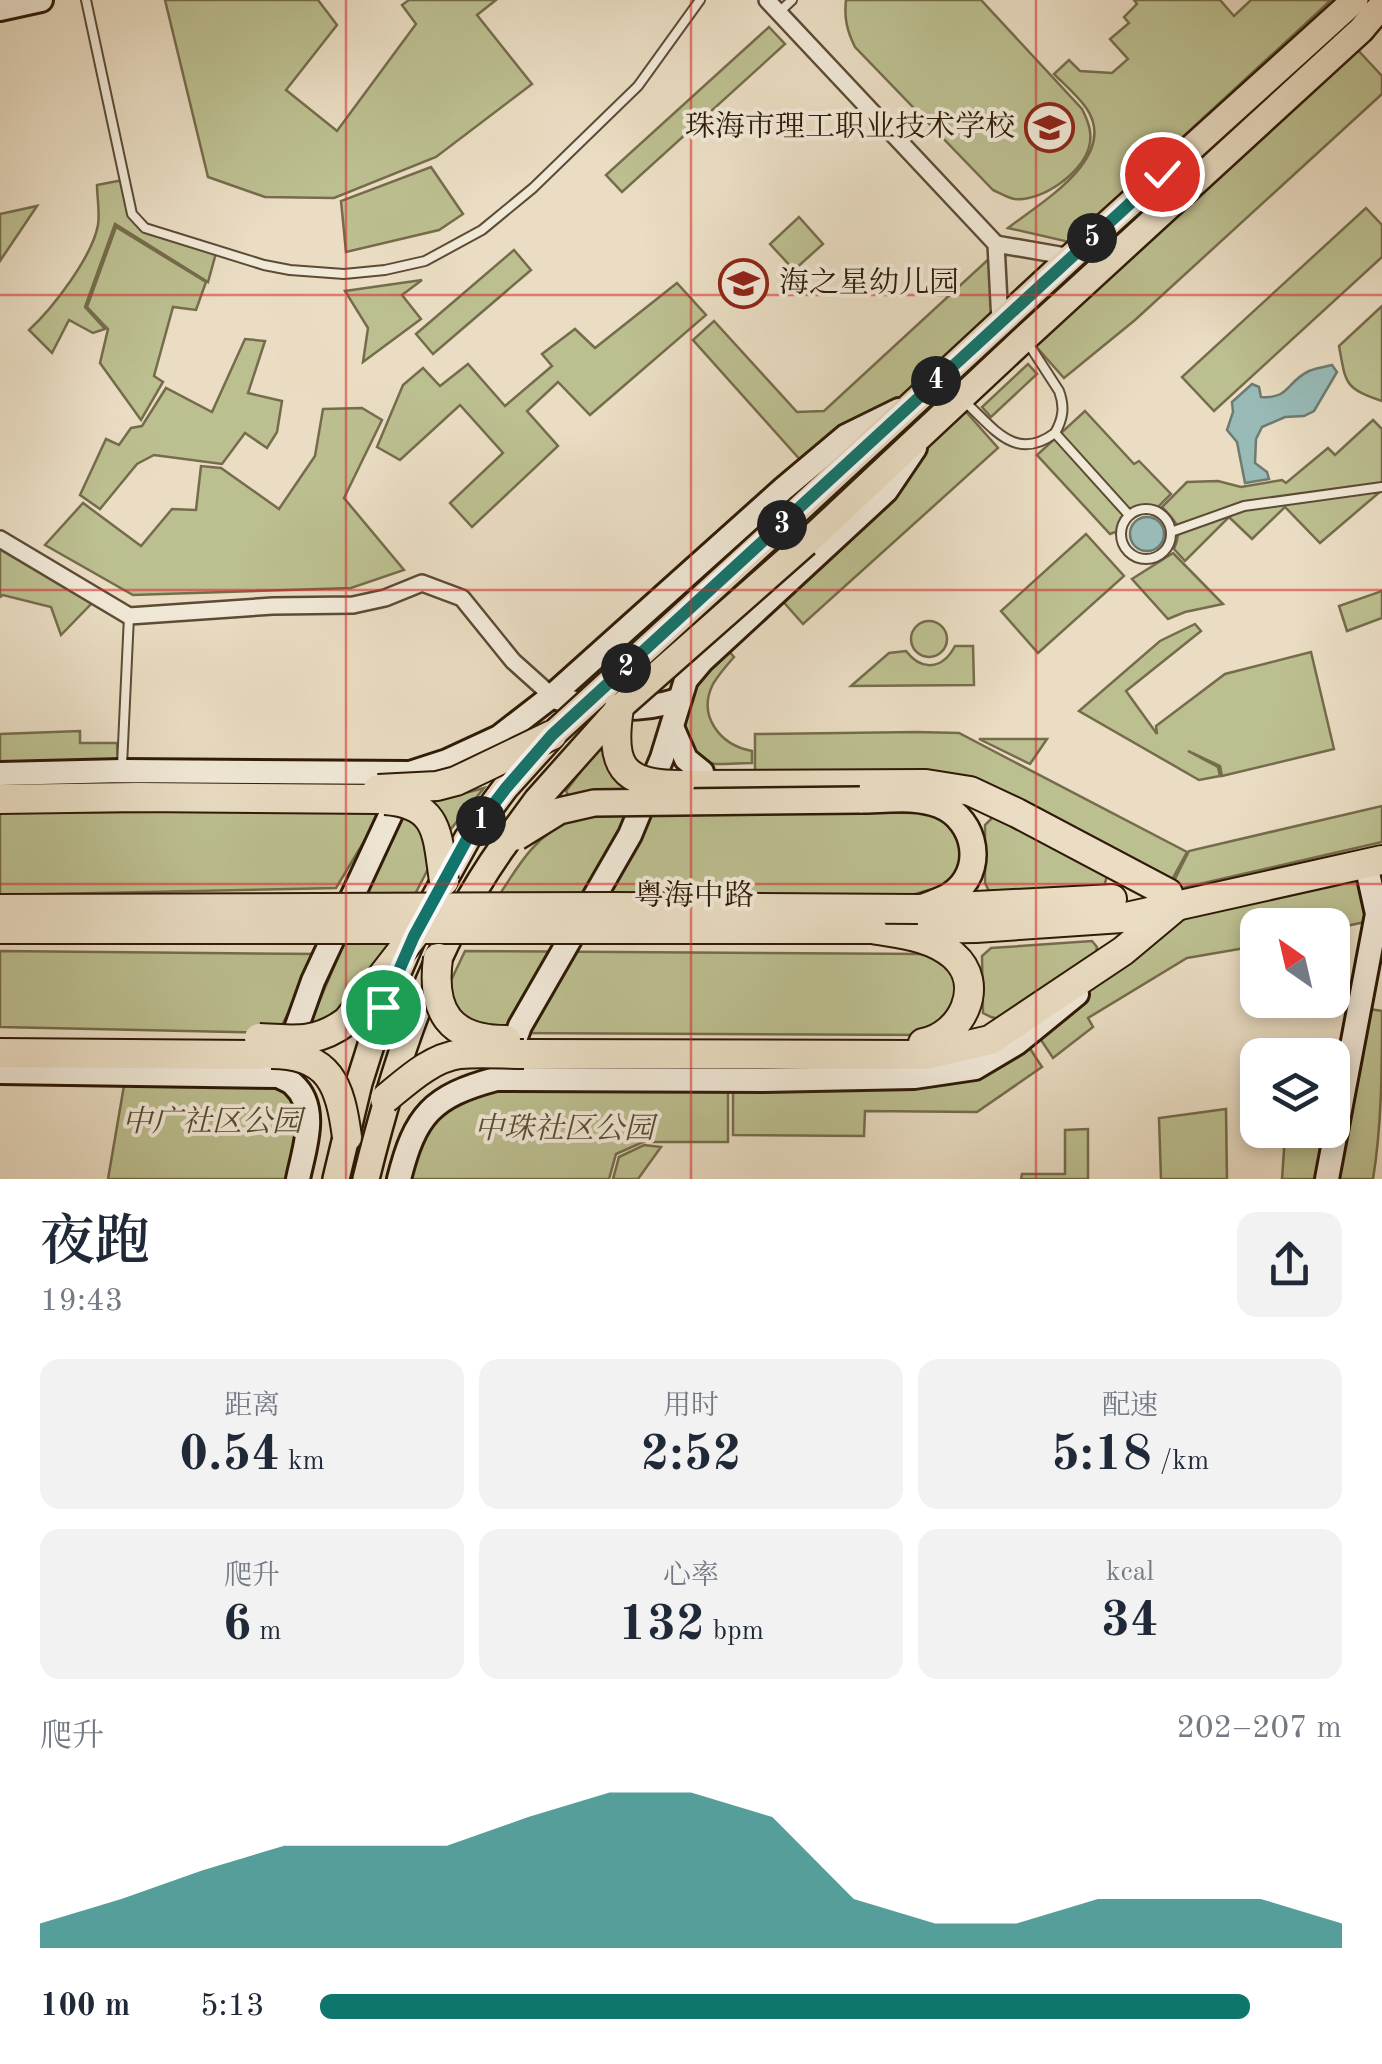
<!DOCTYPE html>
<html lang="zh">
<head>
<meta charset="utf-8">
<style>
  body { margin:0; font-family:"Old Standard TT","Noto Serif SC",serif; background:#f2f2f3; color:#1f2937; height:100vh; display:flex; flex-direction:column; font-size:38px; white-space:nowrap }
  * { box-sizing:border-box; margin:0 }
  p { font-size:32px; color:#747a83 }
  .icon { flex:none; width:55px; height:55px; fill:none; stroke:currentColor; stroke-width:2; stroke-linecap:round; stroke-linejoin:round }
  .map { position:relative; height:1179px; overflow:hidden }
  .side { display:flex; flex-direction:column; background:#fff; flex:1 }
  .side>* { flex:none }
  .needle { width:65px; rotate:326deg }
  .tools { position:absolute; left:1240px; top:908px; display:grid; gap:20px }
  .tools a { display:grid; place-items:center; width:110px; height:110px; border-radius:20px; background:#fff; box-shadow:0 5px 15px #0003; font-size:50px }
  .pin { position:absolute; display:grid; place-items:center; width:85px; height:85px; color:#fff; margin:-42px; border:5px solid #fff; border-radius:50%; box-shadow:0 2px 10px #0007 }
  .km { position:absolute; width:50px; height:50px; margin:-25px; border-radius:50%; background:#222; color:#fff; font-size:28px; line-height:50px; text-align:center }
  .round { display:grid; place-items:center; flex:none; width:105px; height:105px; border-radius:20px; background:#f2f2f3 }
  .overview { display:flex; align-items:center; justify-content:space-between; height:170px; padding:0 40px }
  h1 { font-size:55px; font-weight:600; line-height:75px }
  .metrics { display:grid; grid-template-columns:repeat(3,1fr); gap:15px; height:170px; padding:10px 40px }
  .metrics div { display:grid; align-content:center; border-radius:20px; background:#f2f2f3; text-align:center }
  .metrics b { font-size:50px; font-weight:600 }
  .metrics small { font-size:28px; font-weight:400 }
  .metrics p { font-size:28px }
  .chart { height:280px; padding:20px 40px }
  .chart p { display:flex; justify-content:space-between }
  .chart svg { width:100%; height:180px; margin-top:10px; fill:#0f766e; opacity:.7 }
  ul { padding:0 40px; list-style:none; font-size:32px }
  li { display:grid; grid-template-columns:160px 120px 1fr; align-items:center; height:75px }
  li i { height:25px; border-radius:12px; background:#0f766e }
  .map>svg:first-child { display:block }
  .green { fill:#bcbf90; stroke:#756c4b; stroke-width:2.5 }
  .water { fill:#98bbb8; stroke:#6e7b71; stroke-width:2.5 }
  .lines { fill:none; stroke-linecap:round; stroke-linejoin:round }
  .lane-casing { stroke:#5d4b35; stroke-width:12 }
  .street-casing { stroke:#5d4b35; stroke-width:20 }
  .secondary-casing { stroke:#2e1a06; stroke-width:28 }
  .primary-casing { stroke:#2e1a06; stroke-width:30 }
  .highway-casing { stroke:#2e1a06; stroke-width:32 }
  .lane { stroke:#f1e9d8; stroke-width:8 }
  .street { stroke:#f1e9d8; stroke-width:15 }
  .secondary { stroke:#f1e9d8; stroke-width:22 }
  .primary { stroke:#eaddc3; stroke-width:25 }
  .highway { stroke:#eaddc3; stroke-width:28 }
  .primary-bridge-casing { stroke:#2e1a06; stroke-width:30; stroke-linecap:butt }
  .highway-bridge-casing { stroke:#2e1a06; stroke-width:32; stroke-linecap:butt }
  .primary-bridge { stroke:#eaddc3; stroke-width:25 }
  .highway-bridge { stroke:#eaddc3; stroke-width:28 }
  .route-casing { stroke:#fff; stroke-width:20 }
  .route { stroke:#0f766e; stroke-width:12 }
  .grid { fill:none; stroke:#d62828; stroke-width:2.5; stroke-opacity:0.55 }
  .labels { text-anchor:middle; dominant-baseline:central; stroke-width:8; stroke-linejoin:round; paint-order:stroke }
  .poi-label { font-size:30px; fill:#2e1a06; stroke:#f1e9d8; text-anchor:end }
  .street-label { font-size:30px; fill:#2e1a06; stroke:#f1e9d8 }
  .park-label { font-size:30px; font-style:italic; fill:#594c2f; stroke:#f1e9d8 }
</style>
</head>
<body>
<div class="map">
<svg width="1382" height="1179" viewBox="0 0 1382 1179">
  <rect width="100%" height="100%" fill="#eaddc3"/>
  <filter id="stains"><feTurbulence type="fractalNoise" baseFrequency=".002" numOctaves="4"/><feColorMatrix values="0 0 0 0 .2 0 0 0 0 .09 0 0 0 0 .02 0 0 0 .5 -.17"/></filter>
  <radialGradient id="worn" r=".72"><stop offset=".6" stop-color="#630" stop-opacity="0"/><stop offset="1" stop-color="#630" stop-opacity=".3"/></radialGradient>
  <g class="green">
    <polygon points="165,0 318,0 337,25 286,90 337,131 416,24 402,5 409,0 496,0 477,15 532,84 436,157 334,198 265,197 208,177"/>
    <path d="M846,0H981L1082,109C1088,121 1093,133 1089,147C1083,172 1042,202 1015,199C1008,198 1000,193 993,190L855,47C847,31 844,18 846,0Z"/>
    <path d="M1134,0H1220L1234,16L1251,0H1331L1069,242L1008,228C1040,203 1119,158 1087,109C1078,96 1065,85 1054,74L1069,60L1080,71L1112,73L1128,59L1110,39L1129,23L1124,17L1137,4Z"/>
    <polygon points="769,27 785,44 622,192 606,175"/>
    <polygon points="1356,48 1382,76 1382,94 1135,320 1064,378 1032,342"/>
    <polygon points="431,167 463,214 439,230 346,252 341,201"/>
    <path d="M123,180L130,215L143,230L216,253L208,282L115,224L85,307L105,329L93,333L69,320L52,353L29,330C53,308 92,257 98,225C100,212 97,197 97,185Z"/>
    <polygon points="37,206 0,261 0,214"/>
    <polygon points="1366,208 1382,225 1382,257 1214,411 1182,377"/>
    <polygon points="799,217 823,244 794,270 770,244"/>
    <polygon points="116,227 206,282 196,310 173,307 154,376 163,382 141,420 100,363 108,329 87,307"/>
    <polygon points="514,250 531,270 433,354 416,334"/>
    <polygon points="992,256 991,321 907,398 853,419 803,463 693,340 714,321 797,412 824,411"/>
    <polygon points="422,280 402,295 421,319 363,362 368,328 345,291"/>
    <polygon points="677,283 706,315 590,415 558,382 527,411 558,446 472,527 450,503 503,453 460,405 400,460 377,447 403,385 423,368 440,386 468,364 505,406 552,366 542,354 575,329 595,348"/>
    <path d="M1382,306V401C1344,388 1346,384 1339,346Z"/>
    <polygon points="245,339 265,341 248,393 282,401 277,432 267,448 245,433 222,464 154,455 137,464 100,509 80,495 106,439 119,445 131,428 142,426 166,388 212,412"/>
    <polygon points="1028,364 1037,374 991,417 982,407"/>
    <polygon points="960,405 998,448 803,624 780,598 933,430"/>
    <polygon points="362,408 382,420 344,498 404,570 351,588 133,595 45,545 83,503 141,546 172,509 196,510 201,466 221,468 279,509 315,456 323,409"/>
    <path d="M1085,411L1134,464L1139,461L1171,494L1157,508C1138,505 1123,510 1118,531L1110,534L1037,455Z"/>
    <path d="M1373,420L1382,429V490L1320,543L1285,507L1252,539L1229,517L1185,561L1174,549C1183,527 1177,523 1162,507L1187,482L1218,481L1241,487L1282,480L1286,483L1328,448L1335,455Z"/>
    <polygon points="1086,534 1124,576 1038,653 1001,611"/>
    <polygon points="0,549 92,603 61,635 51,607 3,595 0,597"/>
    <polygon points="1173,553 1223,604 1185,612 1168,619 1132,579"/>
    <polygon points="1382,591 1382,618 1347,631 1339,606"/>
    <circle cx="929" cy="639" r="18"/>
    <polygon points="1195,624 1201,631 1126,691 1157,734 1156,726 1225,674 1311,652 1334,749 1222,776 1220,766 1188,751 1218,767 1220,776 1199,780 1079,711 1160,641"/>
    <path d="M955,646H973L974,685L851,686L889,653L906,651C922,672 943,669 955,646Z"/>
    <path d="M727,649L734,657C727,665 719,674 713,684C697,716 720,745 752,751V763C708,763 706,773 682,732L692,687Z"/>
    <polygon points="80,731 80,743 117,743 118,766 0,770 0,734"/>
    <polygon points="917,732 959,733 1187,852 1168,887 970,791 755,771 755,734"/>
    <polygon points="979,739 1047,739 1030,764"/>
    <polygon points="597,750 607,751 611,771 626,788 623,792 569,797 566,791"/>
    <polygon points="484,788 450,830 441,815 428,803"/>
    <polygon points="1382,806 1382,842 1169,891 1189,851"/>
    <polygon points="383,810 336,888 0,895 0,813"/>
    <path d="M610,811L925,813L952,819L962,840L960,871L944,886L904,897L500,894C519,864 537,834 571,820C583,815 597,814 610,811Z"/>
    <polygon points="399,814 416,823 431,842 428,869 374,974 342,1015 307,1030"/>
    <polygon points="994,816 1107,876 1104,886 1000,892 989,891 985,883 985,825"/>
    <polygon points="1361,869 1369,921 1333,929 1332,925 1258,925 1257,946 1187,958 1088,1018 1093,1027 1053,1058 1037,1034 1180,909"/>
    <polygon points="1092,941 1097,947 1095,956 1003,1020 991,1017 983,1013 982,956 991,948"/>
    <polygon points="0,951 318,954 278,1033 0,1027"/>
    <polygon points="465,951 928,954 950,964 960,991 952,1020 928,1035 496,1033 459,1022 446,991"/>
    <path d="M1364,1008L1382,1011C1382,1067 1382,1124 1373,1179H1332Z"/>
    <polygon points="1027,1044 1042,1067 977,1112 865,1111 864,1136 733,1135 733,1086"/>
    <polygon points="127,1068 295,1074 304,1179 108,1179"/>
    <polygon points="728,1081 728,1142 643,1142 616,1154 609,1179 400,1179 408,1148 468,1088"/>
    <polygon points="1226,1109 1227,1179 1161,1179 1159,1118"/>
    <polygon points="1088,1129 1088,1179 1021,1179 1022,1174 1065,1174 1065,1130"/>
    <polygon points="1283,1130 1328,1130 1319,1179 1282,1179 1284,1150"/>
    <polygon points="644,1145 661,1147 638,1179 613,1179 619,1157"/>
  </g>
  <g class="water">
    <path d="M1332,365L1337,372L1314,411L1304,416L1285,417L1262,427L1256,439L1255,463L1267,472L1269,479L1245,483L1237,442L1227,430L1233,412L1232,402L1252,384L1259,387L1261,397C1290,399 1286,382 1309,371C1316,368 1325,367 1332,365Z"/>
    <circle cx="1147" cy="534" r="17"/>
  </g>
  <g class="lines">
    <defs>
      <g id="lane">
        <polyline points="86,0 132,214 145,228 264,265 290,270 344,274 385,270 425,261 482,230 533,188 638,86 700,0"/>
        <polyline points="778,13 792,0"/>
        <path d="M1026,340L1059,391C1065,407 1063,419 1055,433L1129,515"/>
        <path d="M964,401C993,427 1015,463 1055,433"/>
        <circle cx="1146" cy="534" r="25"/>
        <polyline points="1171,532 1244,506 1382,487"/>
        <polyline points="122,766 129,616"/>
      </g>
      <g id="street">
        <polyline points="767,0 996,244"/>
        <polyline points="1000,322 996,244 1071,257"/>
        <polyline points="0,539 129,616 273,606 353,605 385,598 422,583 462,598 513,661 552,696"/>
      </g>
      <g id="secondary">
        <polyline points="0,9 41,0"/>
        <path d="M552,696C588,711 641,712 678,700"/>
        <polyline points="672,727 686,759 702,772"/>
        <polyline points="0,774 122,771 410,773 447,761 499,737 552,696 783,489 846,436 899,410"/>
        <polyline points="287,1054 313,981 402,790"/>
        <polyline points="508,1059 520,1026 630,835 662,758 686,680 702,661 886,491 915,448"/>
        <path d="M0,1072L279,1076C283,1079 289,1080 293,1084C320,1108 304,1149 298,1179"/>
        <path d="M399,1179C415,1115 432,1096 496,1079L764,1080L914,1077L975,1068L1017,1043L1077,994"/>
        <polyline points="1327,1179 1377,914 1366,864"/>
      </g>
      <g id="primary">
        <polyline points="785,522 1071,257 1355,0"/>
        <polyline points="806,543 1025,338 1361,30 1382,5"/>
        <path d="M860,800C885,800 916,795 940,805C977,820 986,872 951,895C942,901 930,904 921,908"/>
        <polyline points="336,1179 359,1083 383,1007 414,935 467,839 505,788 552,736"/>
        <path d="M366,1179C395,1061 433,944 504,845"/>
      </g>
      <g id="highway">
        <polyline points="680,785 926,784 970,791 1017,813 1168,893"/>
        <polyline points="0,799 138,797 378,799"/>
        <polyline points="918,909 1112,899"/>
        <path d="M872,929C900,934 931,936 953,955C987,984 962,1036 923,1043"/>
        <polyline points="914,929 976,928 1122,918 1382,860"/>
        <polyline points="0,1053 259,1055"/>
        <polyline points="524,1054 925,1055 990,1040 1123,951 1178,905"/>
      </g>
    </defs>
    <use href="#lane" class="lane-casing"/>
    <use href="#street" class="street-casing"/>
    <use href="#secondary" class="secondary-casing"/>
    <use href="#primary" class="primary-casing"/>
    <use href="#highway" class="highway-casing"/>
    <use href="#lane" class="lane"/>
    <use href="#street" class="street"/>
    <use href="#secondary" class="secondary"/>
    <use href="#primary" class="primary"/>
    <use href="#highway" class="highway"/>
    <defs>
      <g id="primary-bridge">
        <polyline points="552,735 785,522"/>
        <polyline points="517,837 559,811 594,803 860,800"/>
        <polyline points="504,845 537,800 619,708 806,543"/>
      </g>
      <g id="highway-bridge">
        <path d="M619,708C610,765 621,785 680,785"/>
        <polyline points="378,789 437,786 456,781 552,735"/>
        <path d="M385,800C440,804 437,835 444,881"/>
        <polyline points="0,909 615,907 918,909"/>
        <polyline points="0,929 872,929"/>
        <path d="M438,958C431,1011 449,1040 506,1040"/>
        <path d="M259,1038C294,1040 317,1044 347,1021L414,935"/>
        <path d="M271,1054C330,1054 340,1085 347,1137"/>
        <path d="M385,1099C407,1081 431,1058 460,1054C480,1052 503,1054 524,1054"/>
      </g>
    </defs>
    <use href="#primary-bridge" class="primary-bridge-casing"/>
    <use href="#highway-bridge" class="highway-bridge-casing"/>
    <use href="#primary-bridge" class="primary-bridge"/>
    <use href="#highway-bridge" class="highway-bridge"/>
  </g>
  <g class="lines">
    <defs>
      <polyline id="route" points="383,1007 414,936 467,839 506,788 552,735 1162,174"/>
    </defs>
    <use href="#route" class="route-casing"/>
    <use href="#route" class="route"/>
  </g>
  <path class="grid" d="M346,0V1179M691,0V1179M1036,0V1179M0,295H1382M0,590H1382M0,884H1382"/>
  <defs>
    <symbol id="school-ring" viewBox="-11 -11 22 22"><circle r="9.5" fill="#f1e9d8" stroke="#8f2418" stroke-width="1.5"/><path d="M0-5L7-2L0 1L-7-2ZM-4 1L0 2.5L4 1V4Q0 6-4 4Z" fill="#8f2418"/></symbol>
  </defs>
  <g fill-rule="evenodd">
    <use href="#school-ring" x="1022" y="100" width="55" height="55"/>
    <use href="#school-ring" x="716" y="256" width="55" height="55"/>
  </g>
  <g class="labels">
    <g class="poi-label">
      <text x="1015" y="128">珠海市理工职业技术学校</text>
      <text x="779" y="284" text-anchor="start">海之星幼儿园</text>
    </g>
    <g class="street-label">
      <text x="694" y="897">粤海中路</text>
    </g>
    <g class="park-label">
      <text x="212" y="1123">中广社区公园</text>
      <text x="564" y="1130">中珠社区公园</text>
    </g>
  </g>
  <rect width="100%" height="100%" filter="url(#stains)"/>
  <rect width="100%" height="100%" fill="url(#worn)"/>
</svg>
<div class="tools">
<a><svg class="needle" viewBox="-14 -14 28 28"><path d="M0-13l5 13h-10z" fill="#e53935"/><path d="M0 13l5-13h-10z" fill="#747a83"/></svg></a>
<a><svg class="icon" aria-label="layers" viewBox="0 0 24 24"><path d="M12 4l9 5-9 5-9-5zM3 14l9 5 9-5"/></svg></a>
</div>
<div class="pin" style="left:383px;top:1007px;background:#1e9e55"><svg class="icon" aria-label="arrive" viewBox="0 0 24 24"><path d="M6 21V4h12l-3 4 3 4H6"/></svg></div>
<div class="pin" style="left:1162px;top:174px;background:#d93025"><svg class="icon" aria-label="check" viewBox="0 0 24 24"><path d="M5 12l5 5 9-10"/></svg></div>
<b class="km" style="left:481px;top:821px">1</b>
<b class="km" style="left:626px;top:668px">2</b>
<b class="km" style="left:782px;top:525px">3</b>
<b class="km" style="left:936px;top:381px">4</b>
<b class="km" style="left:1092px;top:238px">5</b>
</div>
<section class="side">
<div class="overview"><div><h1>夜跑</h1><p>19:43</p></div><a class="round"><svg class="icon" aria-label="share" viewBox="0 0 24 24"><path d="M12 15V3M7 8l5-5 5 5M5 13v7h14v-7"/></svg></a></div>
<div class="metrics">
<div><p>距离</p><b>0.54<small> km</small></b></div>
<div><p>用时</p><b>2:52</b></div>
<div><p>配速</p><b>5:18<small> /km</small></b></div>
</div>
<div class="metrics">
<div><p>爬升</p><b>6<small> m</small></b></div>
<div><p>心率</p><b>132<small> bpm</small></b></div>
<div><p>kcal</p><b>34</b></div>
</div>
<div class="chart"><p><span>爬升</span>202–207 m</p>
<svg viewBox="0 0 160 44" preserveAspectRatio="none"><path d="M0 44V38L10 32L20 25L30 19L40 19L50 19L60 12L70 6L80 6L90 12L100 32L110 38L120 38L130 32L140 32L150 32L160 38V44z"/></svg>
</div>
<ul>
<li><b>100 m</b>5:13<i style="width:91%"></i></li>
</ul>
</section>
</body>
</html>
